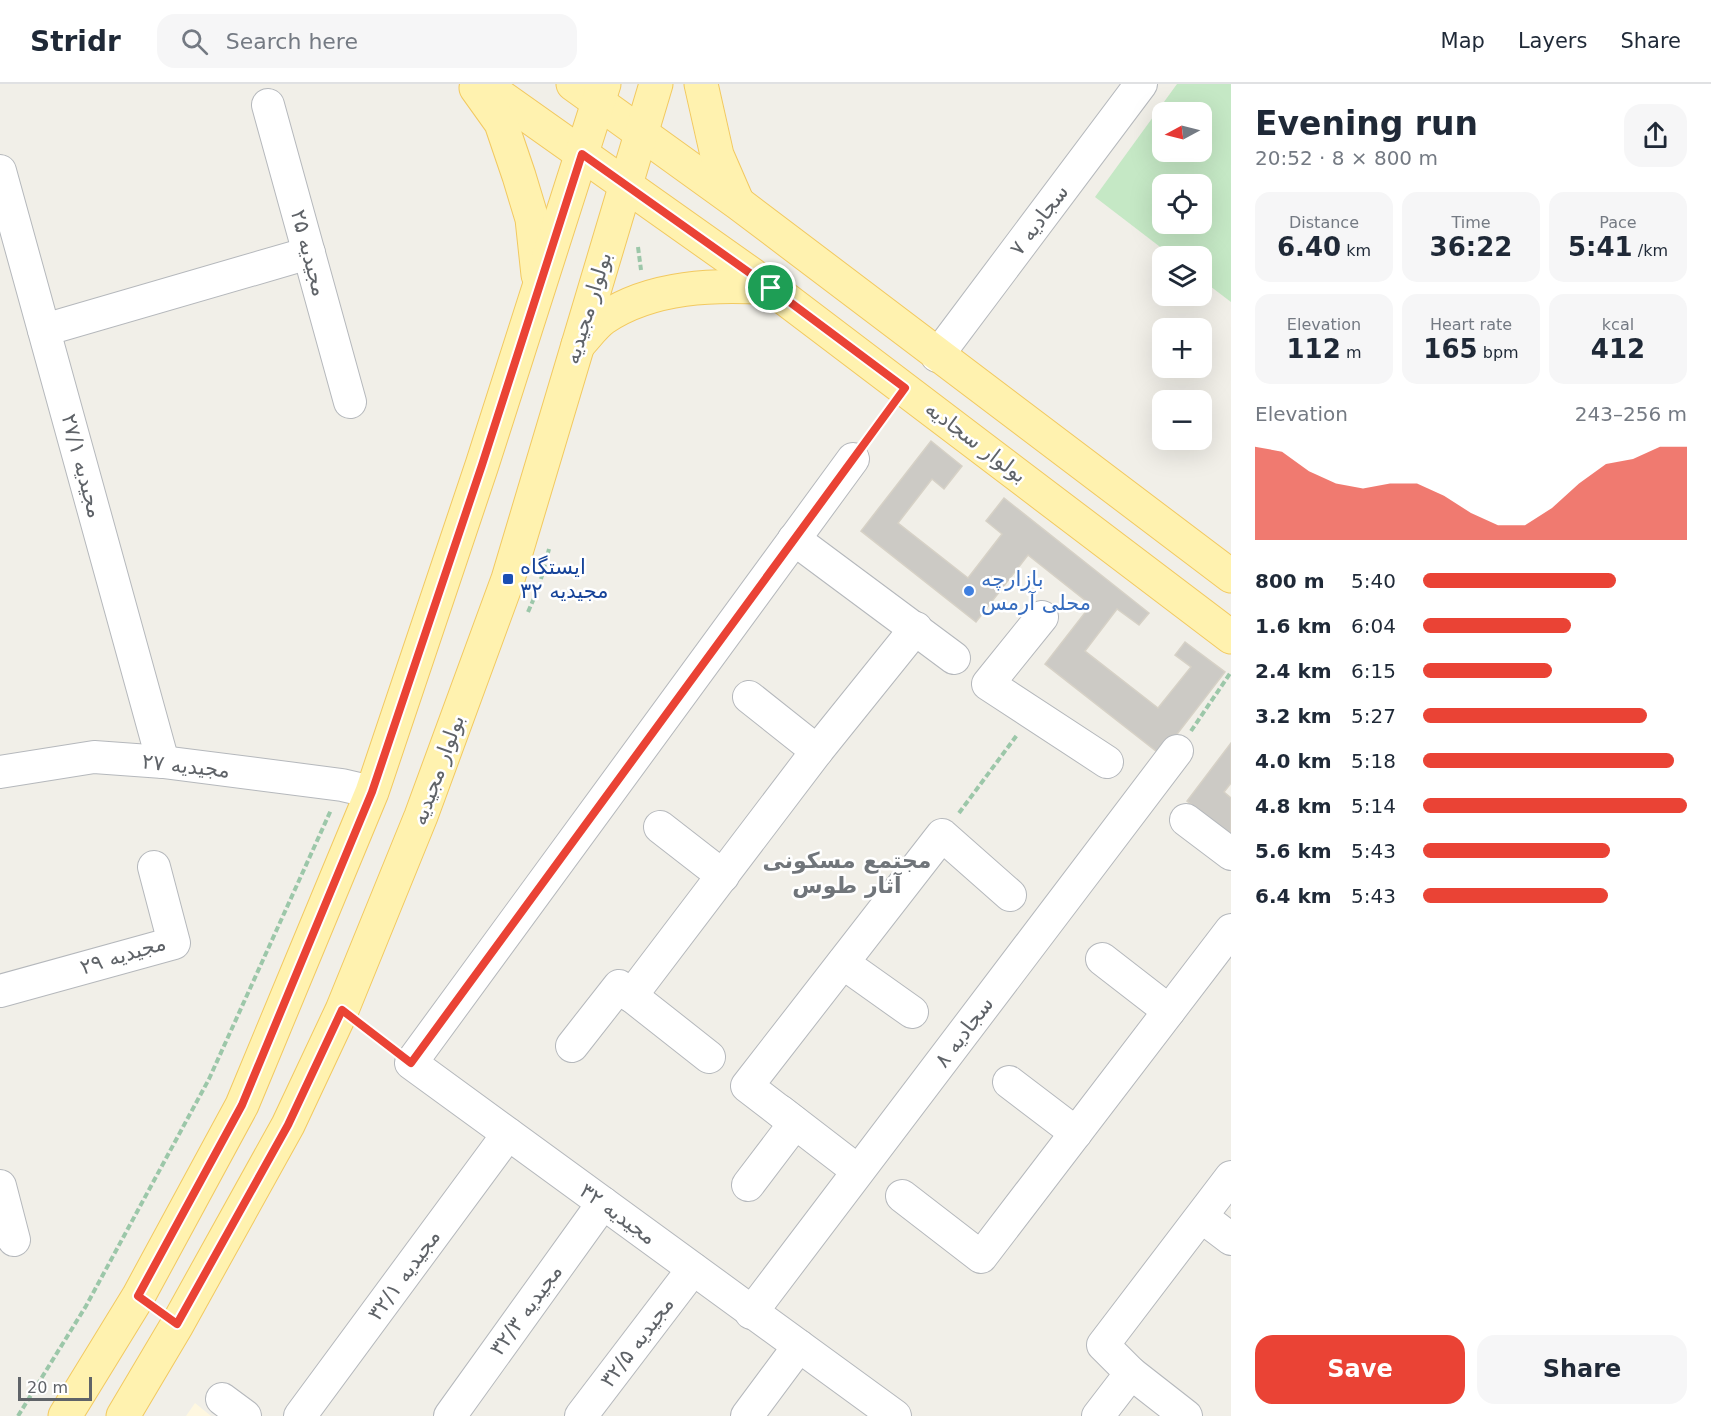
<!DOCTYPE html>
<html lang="en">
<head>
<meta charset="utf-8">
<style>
  body { margin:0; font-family:"DejaVu Sans","Noto Naskh Arabic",sans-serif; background:#f6f6f7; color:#1f2937; height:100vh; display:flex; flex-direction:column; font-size:22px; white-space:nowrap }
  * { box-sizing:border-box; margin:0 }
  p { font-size:20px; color:#747a83 }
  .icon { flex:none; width:33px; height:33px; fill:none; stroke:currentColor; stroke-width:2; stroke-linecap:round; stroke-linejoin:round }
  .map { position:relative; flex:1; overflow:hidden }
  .sheet { display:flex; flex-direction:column; background:#fff; width:480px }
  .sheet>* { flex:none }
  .needle { width:39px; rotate:263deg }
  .fabs { position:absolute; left:1152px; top:18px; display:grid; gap:12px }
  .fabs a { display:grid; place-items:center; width:60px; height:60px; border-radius:12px; background:#fff; box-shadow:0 6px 24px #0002; font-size:30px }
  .scale { position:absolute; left:18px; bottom:15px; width:74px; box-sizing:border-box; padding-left:6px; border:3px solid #5f6368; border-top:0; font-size:16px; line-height:21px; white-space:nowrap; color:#5f6368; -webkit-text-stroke:4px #fff; paint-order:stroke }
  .pin { position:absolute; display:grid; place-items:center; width:51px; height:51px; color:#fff; margin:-26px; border:3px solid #fff; border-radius:50%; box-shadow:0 2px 6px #0007 }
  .round { display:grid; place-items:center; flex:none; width:63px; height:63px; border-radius:18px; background:#f6f6f7 }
  .head { display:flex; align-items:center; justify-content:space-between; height:102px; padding:0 24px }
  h1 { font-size:33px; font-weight:700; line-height:45px }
  .stats { display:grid; grid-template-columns:repeat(3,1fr); gap:9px; height:102px; padding:6px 24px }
  .stats div { display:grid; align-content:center; border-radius:15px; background:#f6f6f7; text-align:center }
  .stats b { font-size:26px; font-weight:700 }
  .stats small { font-size:16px; font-weight:400 }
  .stats p { font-size:16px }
  .chart { height:168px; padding:12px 24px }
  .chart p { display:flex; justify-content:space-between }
  .chart svg { width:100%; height:108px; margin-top:6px; fill:#ea4335; opacity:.7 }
  .cta { display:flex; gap:12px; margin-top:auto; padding:12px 24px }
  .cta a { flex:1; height:69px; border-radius:18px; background:#ea4335; color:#fff; font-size:24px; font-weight:700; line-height:69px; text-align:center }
  .cta a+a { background:#f6f6f7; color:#1f2937 }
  ul { padding:0 24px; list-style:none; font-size:20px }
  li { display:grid; grid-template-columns:96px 72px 1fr; align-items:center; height:45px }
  li i { height:15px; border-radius:8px; background:#ea4335 }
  header { display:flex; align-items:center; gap:36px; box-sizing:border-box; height:84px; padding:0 30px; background:#fff; border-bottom:2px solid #e0e1e3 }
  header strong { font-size:28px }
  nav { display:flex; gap:33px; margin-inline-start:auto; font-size:21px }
  .search { width:420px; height:54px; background:#f6f6f7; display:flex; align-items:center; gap:15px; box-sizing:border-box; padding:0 21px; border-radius:18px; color:#747a83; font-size:22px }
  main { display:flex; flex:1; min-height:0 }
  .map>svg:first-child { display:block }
  .commercial { fill:#fef7e0 }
  .green { fill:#c5e8c5; fill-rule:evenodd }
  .building { fill:#cccac5; stroke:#d6d1c6; stroke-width:1.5 }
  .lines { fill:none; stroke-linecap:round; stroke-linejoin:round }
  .minor-casing { stroke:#b5b8bc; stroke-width:34 }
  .major-casing { stroke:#f2c960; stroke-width:35 }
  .path { stroke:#9cc7a9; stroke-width:4; stroke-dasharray:6 3; stroke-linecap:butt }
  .minor { stroke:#fff; stroke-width:32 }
  .major { stroke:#fff2af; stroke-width:33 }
  .route-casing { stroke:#fff; stroke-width:12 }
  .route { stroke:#ea4335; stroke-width:8 }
  .transit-dot { fill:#1a4fb4; stroke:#fff; stroke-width:2 }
  .shop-dot { fill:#3f7fe0; stroke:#fff; stroke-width:2 }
  .labels { text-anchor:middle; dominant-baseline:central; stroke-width:5; stroke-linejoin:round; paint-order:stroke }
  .street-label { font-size:21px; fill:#5f6368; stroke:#fff }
  .transit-label { font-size:21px; fill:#164399; stroke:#fff; text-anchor:start }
  .shop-label { font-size:21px; fill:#366cbe; stroke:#fff; text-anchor:start }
  .neighbourhood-label { font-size:22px; font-weight:bold; fill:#70757a; stroke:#fff }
</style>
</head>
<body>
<header>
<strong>Stridr</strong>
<div class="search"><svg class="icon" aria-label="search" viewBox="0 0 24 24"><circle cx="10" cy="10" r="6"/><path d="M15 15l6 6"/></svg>Search here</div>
<nav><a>Map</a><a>Layers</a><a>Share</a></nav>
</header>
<main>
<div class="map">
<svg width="1231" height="1332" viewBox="0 0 1231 1332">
  <rect width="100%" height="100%" fill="#f1efe8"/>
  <polygon class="commercial" points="195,1319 211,1332 186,1332"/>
  <path class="green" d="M1177,0H1231V218L1202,196V172H1172L1095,113ZM1162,28H1202V68H1162ZM1162,100H1202V140H1162Z"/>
  <g class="building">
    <polygon points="931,357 962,382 944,405 932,395 898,439 968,494 1002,450 986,437 1004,414 1149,529 1139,541 1117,525 1085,567 1158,624 1191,583 1175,571 1185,558 1225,588 1161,671 1045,580 1091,521 1028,471 976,538 861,447"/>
    <polygon points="1231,659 1231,699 1224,708 1231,714 1231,751 1187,717"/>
  </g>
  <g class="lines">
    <defs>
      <g id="minor">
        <polyline points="268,21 350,318"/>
        <polyline points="0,87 163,678"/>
        <polyline points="44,246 309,169"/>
        <polyline points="937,272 1141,0"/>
        <polyline points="853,375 411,979 895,1332"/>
        <polyline points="794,455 954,574"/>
        <polyline points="1042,533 988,600 1107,678"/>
        <polyline points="749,613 817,667"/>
        <polyline points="0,688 94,673 163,678 342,701 372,708"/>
        <polyline points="1186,736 1231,770"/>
        <polyline points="660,743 723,792"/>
        <polyline points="1102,875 1169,927"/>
        <polyline points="843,879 912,928"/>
        <polyline points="0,907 174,859 154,783"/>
        <polyline points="631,912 817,667 916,544"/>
        <polyline points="572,962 619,902 709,973"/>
        <polyline points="1009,998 1076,1049"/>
        <polyline points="780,1027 858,1087"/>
        <polyline points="748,1101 795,1039 747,1002 942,751 1010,811"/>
        <polyline points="0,1102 14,1156"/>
        <polyline points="902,1112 981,1173 1231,846"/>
        <polyline points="1202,1133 1231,1155"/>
        <polyline points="751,1229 1177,667"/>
        <polyline points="1131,1289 1186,1332"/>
        <polyline points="222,1315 245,1332"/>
        <polyline points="300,1332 508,1050"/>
        <polyline points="450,1332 603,1119"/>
        <polyline points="581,1332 693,1185"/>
        <polyline points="747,1332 799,1262"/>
        <polyline points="1098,1332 1131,1289 1103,1261 1231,1093"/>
      </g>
      <g id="major">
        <polyline points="483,0 771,204 1231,553"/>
        <polyline points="573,0 738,119 1231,492"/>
        <polyline points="701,0 717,71 737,117"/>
        <polyline points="476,4 501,39 519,92 532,135 538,191"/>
        <path d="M578,261C586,253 594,241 604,234C652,202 715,200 771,204"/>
        <polyline points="65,1332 138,1213 242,1021 372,708 482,381 604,0"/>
        <polyline points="123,1332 177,1241 288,1041 342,926 421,732 508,495 656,0"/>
      </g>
    </defs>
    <use href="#minor" class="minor-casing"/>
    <use href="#major" class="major-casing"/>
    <g class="path">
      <polyline points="638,163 641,186"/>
      <polyline points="868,354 889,326"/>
      <polyline points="541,495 549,465"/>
      <polyline points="528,528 538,505"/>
      <polyline points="1191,647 1231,588"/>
      <polyline points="959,729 1017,651"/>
      <polyline points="364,943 389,962"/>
      <polyline points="18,1332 86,1222 209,995 331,726"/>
    </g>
    <use href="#minor" class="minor"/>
    <use href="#major" class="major"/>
  </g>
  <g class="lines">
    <defs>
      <polygon id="route" points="582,70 771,204 905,304 411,979 342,926 288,1041 177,1240 138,1212 242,1021 372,708 482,381"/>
    </defs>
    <use href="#route" class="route-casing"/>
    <use href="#route" class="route"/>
  </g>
  <rect class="transit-dot" x="502" y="489" width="12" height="12" rx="3"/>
  <circle class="shop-dot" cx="969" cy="507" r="6"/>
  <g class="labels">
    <g class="street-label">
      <text transform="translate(1039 136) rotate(-53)">سجادیه ۷</text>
      <text transform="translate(309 169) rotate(75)">مجیدیه ۲۵</text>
      <text transform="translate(588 224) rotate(-73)">بولوار مجیدیه</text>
      <text transform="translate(976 358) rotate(37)">بولوار سجادیه</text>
      <text transform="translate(82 382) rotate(75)">مجیدیه ۲۷/۱</text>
      <text transform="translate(186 682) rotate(6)">مجیدیه ۲۷</text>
      <text transform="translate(438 686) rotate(-70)">بولوار مجیدیه</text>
      <text transform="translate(123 871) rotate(-17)">مجیدیه ۲۹</text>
      <text transform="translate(964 948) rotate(-53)">سجادیه ۸</text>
      <text transform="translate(618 1130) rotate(36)">مجیدیه ۳۲</text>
      <text transform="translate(404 1191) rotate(-54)">مجیدیه ۳۲/۱</text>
      <text transform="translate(526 1226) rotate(-54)">مجیدیه ۳۲/۳</text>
      <text transform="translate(637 1258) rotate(-53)">مجیدیه ۳۲/۵</text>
    </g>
    <g class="transit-label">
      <text x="520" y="483">ایستگاه<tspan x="520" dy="24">مجیدیه ۳۲</tspan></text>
    </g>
    <g class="shop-label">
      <text x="981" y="495">بازارچه<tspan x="981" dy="24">محلی آرمس</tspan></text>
    </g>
    <g class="neighbourhood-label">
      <text x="847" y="776">مجتمع مسکونی<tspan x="847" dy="25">آثار طوس</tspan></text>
    </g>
  </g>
</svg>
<div class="fabs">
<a><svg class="needle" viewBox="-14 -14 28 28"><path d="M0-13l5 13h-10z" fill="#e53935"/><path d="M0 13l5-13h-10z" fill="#747a83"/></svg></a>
<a><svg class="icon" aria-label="locate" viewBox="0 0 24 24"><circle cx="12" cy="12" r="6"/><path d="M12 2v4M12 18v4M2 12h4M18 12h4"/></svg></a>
<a><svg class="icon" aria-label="layers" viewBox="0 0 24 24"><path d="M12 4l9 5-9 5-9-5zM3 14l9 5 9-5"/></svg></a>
<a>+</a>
<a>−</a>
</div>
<div class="scale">20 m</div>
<div class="pin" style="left:771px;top:204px;background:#1e9e55"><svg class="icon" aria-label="arrive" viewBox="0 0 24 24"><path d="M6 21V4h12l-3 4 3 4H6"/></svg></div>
</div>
<section class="sheet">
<div class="head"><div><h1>Evening run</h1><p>20:52 · 8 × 800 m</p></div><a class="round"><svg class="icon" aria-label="share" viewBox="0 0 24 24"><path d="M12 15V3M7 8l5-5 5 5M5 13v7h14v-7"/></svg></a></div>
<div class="stats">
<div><p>Distance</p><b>6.40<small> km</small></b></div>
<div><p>Time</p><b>36:22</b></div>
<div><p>Pace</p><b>5:41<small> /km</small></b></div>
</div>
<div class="stats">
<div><p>Elevation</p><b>112<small> m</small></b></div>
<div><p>Heart rate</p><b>165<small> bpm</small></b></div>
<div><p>kcal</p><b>412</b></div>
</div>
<div class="chart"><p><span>Elevation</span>243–256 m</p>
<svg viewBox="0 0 160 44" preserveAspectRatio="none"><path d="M0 44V6L10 8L20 16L30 21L40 23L50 21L60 21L70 26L80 33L90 38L100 38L110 31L120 21L130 13L140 11L150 6L160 6V44z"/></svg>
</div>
<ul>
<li><b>800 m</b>5:40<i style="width:73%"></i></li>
<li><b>1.6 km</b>6:04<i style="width:56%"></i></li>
<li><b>2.4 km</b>6:15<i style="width:49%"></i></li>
<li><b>3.2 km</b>5:27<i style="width:85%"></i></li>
<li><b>4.0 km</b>5:18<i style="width:95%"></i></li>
<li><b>4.8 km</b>5:14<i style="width:100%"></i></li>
<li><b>5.6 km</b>5:43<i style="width:71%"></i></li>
<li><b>6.4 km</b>5:43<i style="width:70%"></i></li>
</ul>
<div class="cta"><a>Save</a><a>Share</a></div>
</section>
</main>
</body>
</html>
